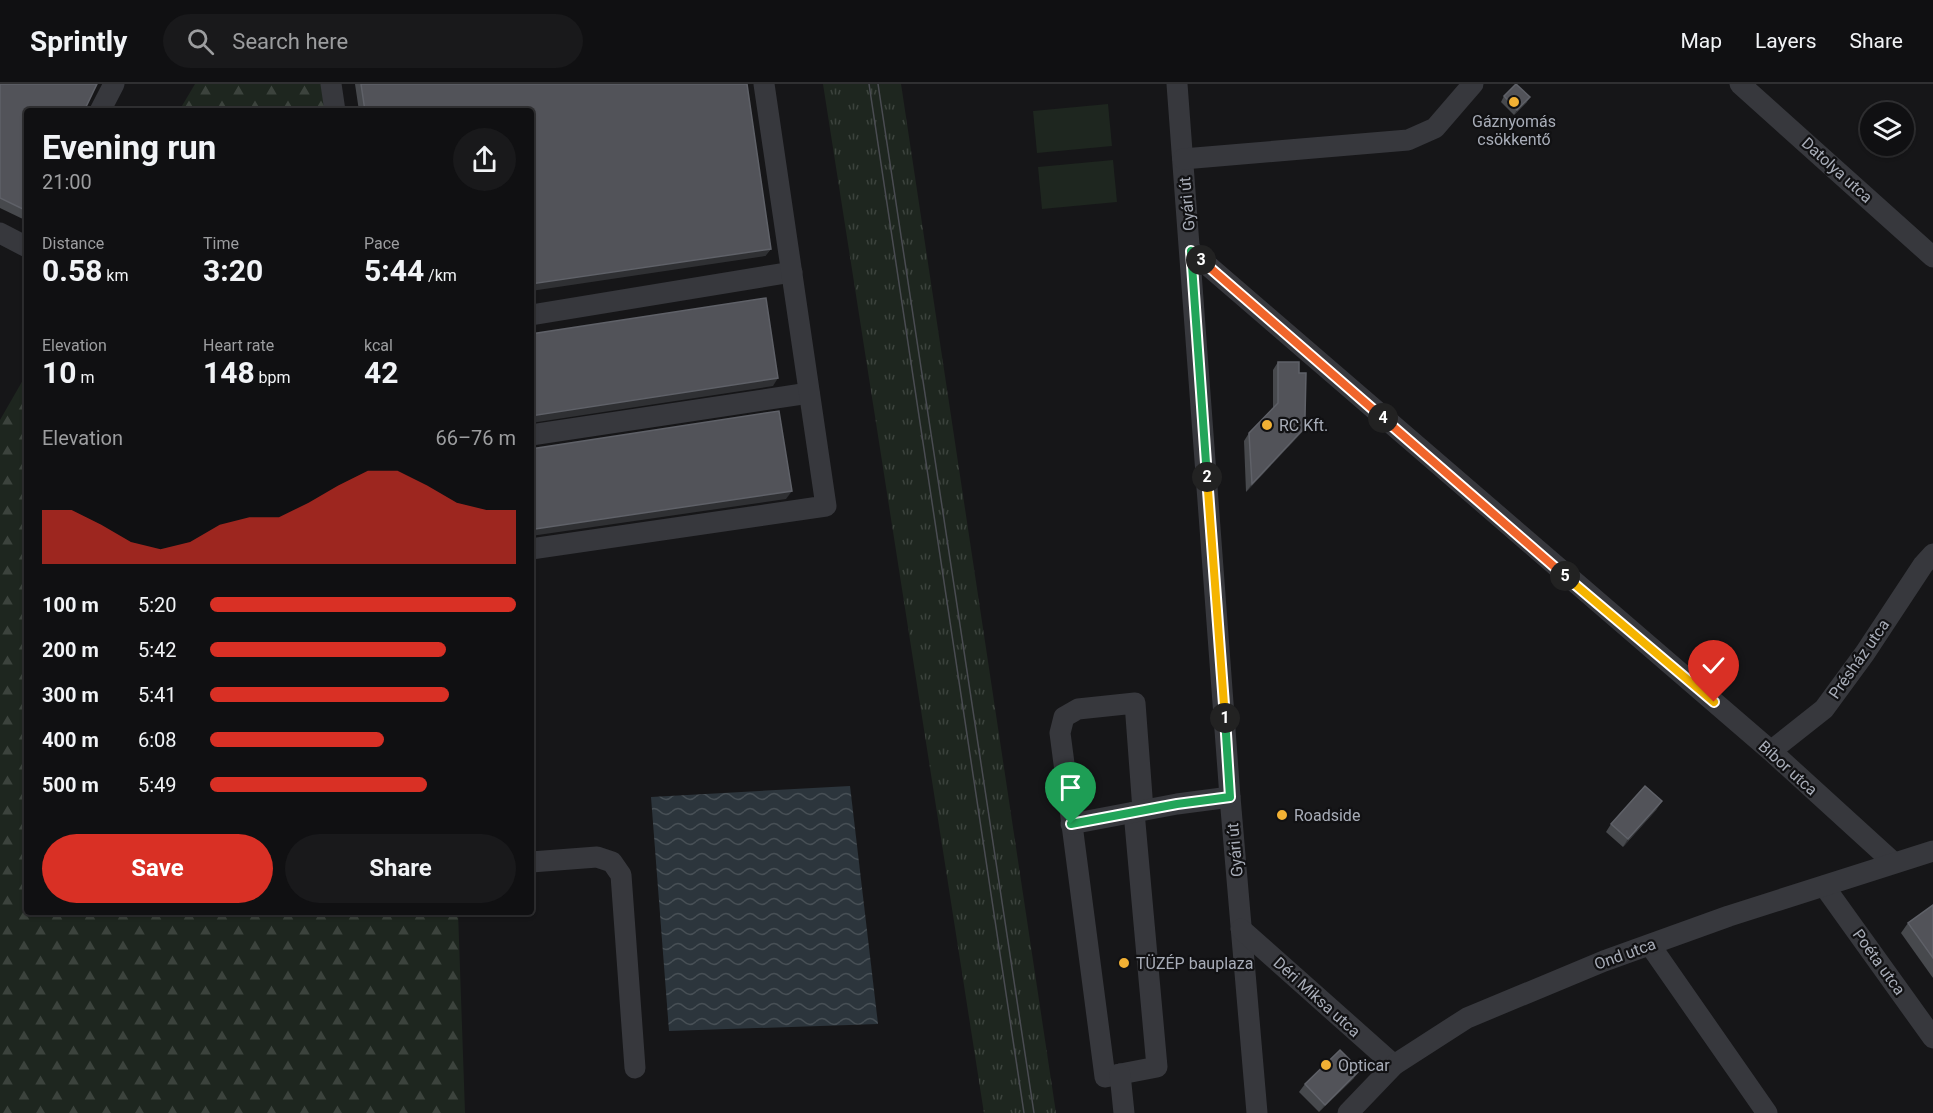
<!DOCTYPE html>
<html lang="en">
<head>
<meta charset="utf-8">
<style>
  body { margin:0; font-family:Roboto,sans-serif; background:#19191b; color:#f1f3f6; height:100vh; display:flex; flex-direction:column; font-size:22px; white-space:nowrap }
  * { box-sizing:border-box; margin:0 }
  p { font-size:20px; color:#9c9d9f }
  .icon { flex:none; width:33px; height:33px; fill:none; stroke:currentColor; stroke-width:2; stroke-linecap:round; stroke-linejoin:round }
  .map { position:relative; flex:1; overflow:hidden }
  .panel { position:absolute; left:24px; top:24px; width:510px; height:807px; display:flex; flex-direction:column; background:#101012; border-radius:6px; box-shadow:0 2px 4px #0004,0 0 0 2px #303032 }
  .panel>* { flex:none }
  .tools { position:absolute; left:1860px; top:18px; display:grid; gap:12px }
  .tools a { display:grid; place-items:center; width:54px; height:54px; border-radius:50%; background:#101012; box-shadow:0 2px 4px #0004,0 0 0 2px #303032; font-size:30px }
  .pin { position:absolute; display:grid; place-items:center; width:51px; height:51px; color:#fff; margin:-62px -26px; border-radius:50% 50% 50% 0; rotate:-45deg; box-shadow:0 0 6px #0007 }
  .pin .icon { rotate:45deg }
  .km { position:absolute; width:30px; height:30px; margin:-15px; border-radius:50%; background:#222; color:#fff; font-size:16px; line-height:30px; text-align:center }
  .round { display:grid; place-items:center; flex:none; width:63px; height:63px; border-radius:32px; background:#19191b }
  .overview { display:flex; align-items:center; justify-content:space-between; height:102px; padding:0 18px }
  h1 { font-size:33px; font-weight:700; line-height:45px }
  .figures { display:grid; grid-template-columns:repeat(3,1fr); gap:9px; height:102px; padding:6px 18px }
  .figures div { display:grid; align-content:center }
  .figures b { font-size:30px; font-weight:700 }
  .figures small { font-size:16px; font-weight:400 }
  .figures p { font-size:16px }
  .chart { height:168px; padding:12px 18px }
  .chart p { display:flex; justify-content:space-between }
  .chart svg { width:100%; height:108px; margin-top:6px; fill:#d93025; opacity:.7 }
  .primary-button { display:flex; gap:12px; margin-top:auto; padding:12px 18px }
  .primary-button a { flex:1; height:69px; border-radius:36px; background:#d93025; color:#fff; font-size:24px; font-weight:700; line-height:69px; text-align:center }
  .primary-button a+a { background:#19191b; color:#f1f3f6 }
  ul { padding:0 18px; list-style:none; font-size:20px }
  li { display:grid; grid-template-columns:96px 72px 1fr; align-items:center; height:45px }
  li i { height:15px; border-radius:8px; background:#d93025 }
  header { display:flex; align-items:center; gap:36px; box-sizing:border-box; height:84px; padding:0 30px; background:#101012; border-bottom:2px solid #303032 }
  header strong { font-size:28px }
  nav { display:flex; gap:33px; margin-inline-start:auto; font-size:21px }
  .search { width:420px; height:54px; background:#19191b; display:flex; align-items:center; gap:15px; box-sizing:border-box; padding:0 21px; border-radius:33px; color:#9c9d9f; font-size:22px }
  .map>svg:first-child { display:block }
  .grass { fill:url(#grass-tufts) }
  .forest { fill:url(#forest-firs) }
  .pitch { fill:#1e261f }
  .water { fill:url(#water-waves) }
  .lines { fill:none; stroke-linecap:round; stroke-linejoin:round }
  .minor { stroke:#37383d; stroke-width:21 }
  .tram { stroke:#4a4c52; stroke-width:1.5 }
  .wall { fill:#47494d }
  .shaded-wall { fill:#2f3033 }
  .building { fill:#525359; stroke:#5f6168; stroke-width:1.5 }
  .split-1-casing { stroke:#fff; stroke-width:12 }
  .split-2-casing { stroke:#fff; stroke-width:12 }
  .split-3-casing { stroke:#fff; stroke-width:12 }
  .split-4-casing { stroke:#fff; stroke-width:12 }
  .split-5-casing { stroke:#fff; stroke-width:12 }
  .split-6-casing { stroke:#fff; stroke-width:12 }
  .split-1 { stroke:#22a559; stroke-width:8 }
  .split-2 { stroke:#f5b400; stroke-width:8 }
  .split-3 { stroke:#22a559; stroke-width:8 }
  .split-4 { stroke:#f0652b; stroke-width:8 }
  .split-5 { stroke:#f0652b; stroke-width:8 }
  .split-6 { stroke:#f5b400; stroke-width:8 }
  .poi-dot { fill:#f2b134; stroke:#111113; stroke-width:2 }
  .labels { text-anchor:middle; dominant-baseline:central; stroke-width:4.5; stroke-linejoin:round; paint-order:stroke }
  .poi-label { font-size:16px; fill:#a8adb8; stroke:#111113; text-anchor:start }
  .street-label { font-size:16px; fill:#a8adb8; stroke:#111113 }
</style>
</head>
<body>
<header>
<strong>Sprintly</strong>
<div class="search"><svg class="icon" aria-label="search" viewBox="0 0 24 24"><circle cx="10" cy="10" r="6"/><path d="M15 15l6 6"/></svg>Search here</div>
<nav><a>Map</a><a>Layers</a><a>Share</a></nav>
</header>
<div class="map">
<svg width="1933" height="1029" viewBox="0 0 1933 1029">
  <defs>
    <pattern id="grass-tufts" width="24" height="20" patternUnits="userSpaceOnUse" patternTransform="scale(1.5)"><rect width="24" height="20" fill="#1e261f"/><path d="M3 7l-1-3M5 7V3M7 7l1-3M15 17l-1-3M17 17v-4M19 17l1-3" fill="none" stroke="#3c433d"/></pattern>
    <pattern id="forest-firs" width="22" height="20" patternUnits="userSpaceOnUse" patternTransform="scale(1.5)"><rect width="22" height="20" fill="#1e261f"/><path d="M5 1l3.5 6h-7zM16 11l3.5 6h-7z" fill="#3c433d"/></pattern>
    <pattern id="water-waves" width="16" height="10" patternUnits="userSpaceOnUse" patternTransform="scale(1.5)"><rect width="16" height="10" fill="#2c353c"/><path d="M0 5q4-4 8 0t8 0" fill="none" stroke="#485056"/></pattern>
  </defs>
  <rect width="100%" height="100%" fill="#161618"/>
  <polygon class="grass" points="823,0 901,0 1056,1029 984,1029"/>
  <g class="forest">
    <polygon points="195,0 325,0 329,27 179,27"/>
    <polygon points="27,289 27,828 458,828 465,1029 0,1029 0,336"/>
  </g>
  <g class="pitch">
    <polygon points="1108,20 1112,62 1037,69 1033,27"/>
    <polygon points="1113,76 1117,118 1042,125 1038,83"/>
  </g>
  <polygon class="water" points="850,702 878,940 669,947 651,713"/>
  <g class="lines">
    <g class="minor">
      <polyline points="331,0 335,27"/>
      <polyline points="1177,0 1230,713 1257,1029"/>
      <polyline points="1740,0 1933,173"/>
      <polyline points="100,27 114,0"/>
      <polyline points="1183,75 1408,56 1435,44 1473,0"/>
      <polyline points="0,149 27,163"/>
      <polyline points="1191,167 1771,667 1894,779"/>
      <polyline points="531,231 792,188"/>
      <polyline points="531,351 809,309"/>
      <polyline points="531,465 826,422 764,0"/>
      <polyline points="1771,667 1824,625 1865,569 1923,481 1933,470"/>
      <polyline points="1134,728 1157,983 1105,993 1060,649 1064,633 1078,625 1135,619 1143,726"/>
      <polyline points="1071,740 1177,720 1230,713"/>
      <polyline points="531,778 597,773 612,778 621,791 635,984"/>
      <polyline points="1824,802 1933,954"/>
      <polyline points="1241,845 1394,981"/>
      <polyline points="1650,861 1767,1029"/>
      <polyline points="1120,990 1124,1029"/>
      <polyline points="1348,1029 1394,981 1467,934 1604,877 1729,832 1933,767"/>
    </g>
    <g class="tram">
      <polyline points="869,0 1024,1029"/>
      <polyline points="878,0 1034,1029"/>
    </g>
  </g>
  <g class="wall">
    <polygon points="0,0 27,27 27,137 0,124"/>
    <polygon points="355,0 747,0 771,165 765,172 531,27 359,27"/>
    <polygon points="1504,12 1527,18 1514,31 1501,18"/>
    <polygon points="1278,278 1299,289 1305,333 1310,338 1305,345 1246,408 1244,357 1249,349 1273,325 1273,286"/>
    <polygon points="1657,725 1623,763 1606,748 1611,740"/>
    <polygon points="1933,821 1933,894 1901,849 1908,839"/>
    <polygon points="1354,994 1319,1028 1299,1008 1305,1000"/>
  </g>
  <g class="shaded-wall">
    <polygon points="1530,13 1527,18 1514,31 1517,26"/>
    <polygon points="771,165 765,172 531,207 531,200"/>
    <polygon points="778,294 773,302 531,339 531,332"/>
    <polygon points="1310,338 1305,345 1246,408 1252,400"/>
    <polygon points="792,407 786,415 531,452 531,446 535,445"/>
    <polygon points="1662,717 1657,725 1623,763 1628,755"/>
    <polygon points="1360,986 1354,994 1319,1028 1325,1021"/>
  </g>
  <g class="building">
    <polygon points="0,0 97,0 84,27 27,27 27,127 0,114"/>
    <polygon points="361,0 747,0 771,165 531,200 531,27 365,27"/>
    <polygon points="1516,0 1530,13 1517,26 1504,12"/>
    <polygon points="766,214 778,294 531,332 531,250"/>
    <polygon points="1278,278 1299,278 1299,289 1306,289 1305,333 1310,338 1252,400 1249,349 1278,319"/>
    <polygon points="779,327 792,407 535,445 531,446 531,365"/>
    <polygon points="1645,702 1662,717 1628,755 1611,740"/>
    <polygon points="1933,821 1933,874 1908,839"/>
    <polygon points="1340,966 1360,986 1325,1021 1305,1000"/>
  </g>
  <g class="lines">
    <defs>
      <polyline id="split-1" points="1071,740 1177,720 1230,713 1225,634"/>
      <polyline id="split-2" points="1207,393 1225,634"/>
      <polyline id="split-3" points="1201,176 1191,167 1207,393"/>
      <polyline id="split-4" points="1201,176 1383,334"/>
      <polyline id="split-5" points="1383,334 1565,492"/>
      <polyline id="split-6" points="1565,492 1714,618"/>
    </defs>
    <use href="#split-1" class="split-1-casing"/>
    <use href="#split-2" class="split-2-casing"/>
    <use href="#split-3" class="split-3-casing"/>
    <use href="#split-4" class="split-4-casing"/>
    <use href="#split-5" class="split-5-casing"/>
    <use href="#split-6" class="split-6-casing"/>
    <use href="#split-1" class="split-1"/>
    <use href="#split-2" class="split-2"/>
    <use href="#split-3" class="split-3"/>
    <use href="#split-4" class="split-4"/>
    <use href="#split-5" class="split-5"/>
    <use href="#split-6" class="split-6"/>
  </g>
  <g class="poi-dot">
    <circle cx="1514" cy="18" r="6"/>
    <circle cx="1267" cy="341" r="6"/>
    <circle cx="1282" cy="731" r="6"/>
    <circle cx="1124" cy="879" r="6"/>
    <circle cx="1326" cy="981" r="6"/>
  </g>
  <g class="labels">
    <g class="poi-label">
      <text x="1514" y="37" text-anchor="middle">Gáznyomás<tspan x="1514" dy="18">csökkentő</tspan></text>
      <text x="1279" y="341">RC Kft.</text>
      <text x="1294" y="731">Roadside</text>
      <text x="1136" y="879">TÜZÉP bauplaza</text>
      <text x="1338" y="981">Opticar</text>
    </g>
    <g class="street-label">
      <text transform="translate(1837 86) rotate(42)">Datolya utca</text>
      <text transform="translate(1187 120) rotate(-95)">Gyári út</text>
      <text transform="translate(1859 575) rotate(-55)">Présház utca</text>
      <text transform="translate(1788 684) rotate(42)">Bíbor utca</text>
      <text transform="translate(1235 766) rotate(-95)">Gyári út</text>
      <text transform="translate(1625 870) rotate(-20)">Ond utca</text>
      <text transform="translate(1879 878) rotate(54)">Poéta utca</text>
      <text transform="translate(1317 913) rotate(42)">Déri Miksa utca</text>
    </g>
  </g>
</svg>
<div class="tools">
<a><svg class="icon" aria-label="layers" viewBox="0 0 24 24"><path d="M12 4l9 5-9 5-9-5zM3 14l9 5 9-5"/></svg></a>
</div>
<div class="pin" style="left:1071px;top:740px;background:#1e9e55"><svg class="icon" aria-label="arrive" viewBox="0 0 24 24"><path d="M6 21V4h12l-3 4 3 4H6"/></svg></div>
<div class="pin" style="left:1714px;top:618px;background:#d93025"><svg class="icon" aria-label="check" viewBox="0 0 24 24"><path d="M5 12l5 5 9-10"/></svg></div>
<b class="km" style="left:1225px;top:634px">1</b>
<b class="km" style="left:1207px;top:393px">2</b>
<b class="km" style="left:1201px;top:176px">3</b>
<b class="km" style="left:1383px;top:334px">4</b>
<b class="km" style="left:1565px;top:492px">5</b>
<section class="panel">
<div class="overview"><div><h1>Evening run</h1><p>21:00</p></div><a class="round"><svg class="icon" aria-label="share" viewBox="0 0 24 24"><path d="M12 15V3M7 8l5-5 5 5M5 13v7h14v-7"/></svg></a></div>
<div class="figures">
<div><p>Distance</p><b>0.58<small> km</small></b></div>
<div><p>Time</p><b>3:20</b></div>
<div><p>Pace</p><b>5:44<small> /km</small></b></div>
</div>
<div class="figures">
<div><p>Elevation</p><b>10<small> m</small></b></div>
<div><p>Heart rate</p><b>148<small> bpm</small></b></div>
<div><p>kcal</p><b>42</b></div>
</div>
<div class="chart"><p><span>Elevation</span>66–76 m</p>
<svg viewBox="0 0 160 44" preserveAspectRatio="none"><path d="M0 44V22L10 22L20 28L30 35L40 38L50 35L60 28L70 25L80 25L90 19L100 12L110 6L120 6L130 12L140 19L150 22L160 22V44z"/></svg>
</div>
<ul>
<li><b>100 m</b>5:20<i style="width:100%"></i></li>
<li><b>200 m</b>5:42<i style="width:77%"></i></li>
<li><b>300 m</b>5:41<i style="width:78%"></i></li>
<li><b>400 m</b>6:08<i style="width:57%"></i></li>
<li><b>500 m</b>5:49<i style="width:71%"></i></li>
</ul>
<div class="primary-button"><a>Save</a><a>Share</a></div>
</section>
</div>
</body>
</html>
